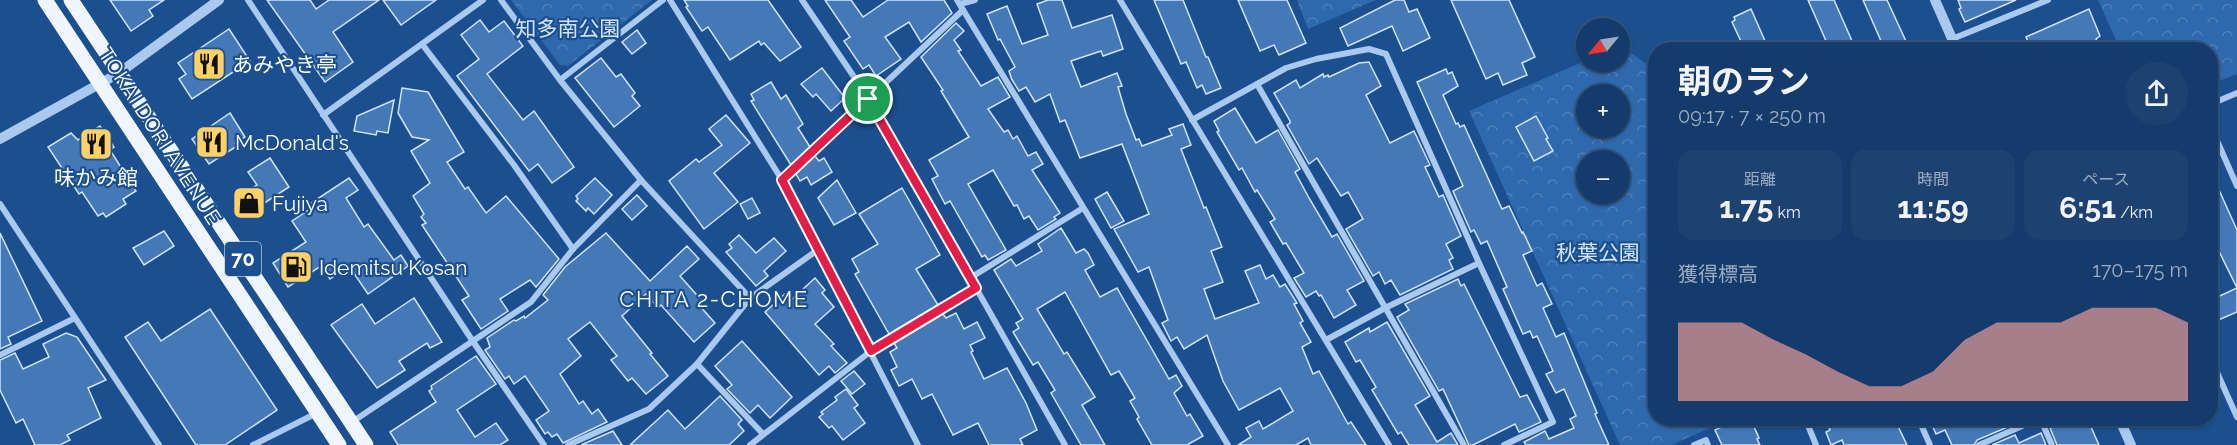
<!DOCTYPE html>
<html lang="ja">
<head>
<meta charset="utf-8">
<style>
  body { margin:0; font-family:Raleway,"Noto Sans JP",sans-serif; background:#1d4271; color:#f1f3f6; height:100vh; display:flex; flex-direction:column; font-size:22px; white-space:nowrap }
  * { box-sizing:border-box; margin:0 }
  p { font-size:20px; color:#9dadc1 }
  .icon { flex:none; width:33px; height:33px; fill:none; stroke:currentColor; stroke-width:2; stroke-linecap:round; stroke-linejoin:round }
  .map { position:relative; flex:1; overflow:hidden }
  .drawer { position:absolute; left:1648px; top:42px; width:570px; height:384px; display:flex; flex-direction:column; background:#143b6b; border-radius:24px; box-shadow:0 2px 4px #0004,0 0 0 2px #33557e }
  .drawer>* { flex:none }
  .needle { width:39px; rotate:240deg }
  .tools { position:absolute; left:1576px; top:18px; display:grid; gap:12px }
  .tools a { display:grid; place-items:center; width:54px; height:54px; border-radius:50%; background:#143b6b; box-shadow:0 2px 4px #0004,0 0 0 2px #33557e; font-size:30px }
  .pin { position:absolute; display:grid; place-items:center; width:51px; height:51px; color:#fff; margin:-26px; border:3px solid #fff; border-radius:50%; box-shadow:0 2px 6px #0007 }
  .round { display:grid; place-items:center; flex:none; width:63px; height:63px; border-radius:32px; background:#1d4271 }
  .headline { display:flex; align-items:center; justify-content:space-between; height:102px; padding:0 30px }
  h1 { font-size:33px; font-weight:700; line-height:45px }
  .figures { display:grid; grid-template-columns:repeat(3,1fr); gap:9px; height:102px; padding:6px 30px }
  .figures div { display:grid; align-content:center; border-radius:15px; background:#1d4271; text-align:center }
  .figures b { font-size:30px; font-weight:700 }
  .figures small { font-size:16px; font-weight:400 }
  .figures p { font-size:16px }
  .chart { height:168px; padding:12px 30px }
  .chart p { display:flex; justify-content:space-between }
  .chart svg { width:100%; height:108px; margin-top:6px; fill:#e69b98; opacity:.7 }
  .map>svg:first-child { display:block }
  .park { fill:url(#park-crowns); fill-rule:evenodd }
  .building { fill:#4478b7; stroke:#cfe3fa; stroke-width:1.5 }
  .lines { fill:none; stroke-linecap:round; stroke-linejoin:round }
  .minor { stroke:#a9c9ee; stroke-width:6 }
  .tertiary { stroke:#a9c9ee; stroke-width:10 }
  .primary { stroke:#f0f6ff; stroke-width:15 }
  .route-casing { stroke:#fff; stroke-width:12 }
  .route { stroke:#e11d48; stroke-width:8 }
  .labels { text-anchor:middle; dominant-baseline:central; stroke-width:4.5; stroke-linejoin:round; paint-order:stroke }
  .shield { fill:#1b4f8f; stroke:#bbcadd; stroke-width:1.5 }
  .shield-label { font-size:20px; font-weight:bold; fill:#fff }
  .park-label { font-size:21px; fill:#cfe3fa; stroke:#1b4f8f }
  .poi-label { font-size:21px; fill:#fff; stroke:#1b4f8f; text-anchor:start }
  .street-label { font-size:21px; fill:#fff; stroke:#1b4f8f }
  .neighbourhood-label { font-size:22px; letter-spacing:1.5px; fill:#fff; stroke:#1b4f8f }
</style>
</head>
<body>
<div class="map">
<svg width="2237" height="445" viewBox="0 0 2237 445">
  <defs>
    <pattern id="park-crowns" width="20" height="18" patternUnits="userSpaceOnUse" patternTransform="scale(1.5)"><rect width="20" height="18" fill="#2e69ad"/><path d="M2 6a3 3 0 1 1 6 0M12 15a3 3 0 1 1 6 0" fill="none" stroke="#4d80b9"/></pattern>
  </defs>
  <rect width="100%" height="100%" fill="#1b4f8f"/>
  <g class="park">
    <polygon points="511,0 652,0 568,66 560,65"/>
    <polygon points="1297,0 1376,0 1308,29"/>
    <polygon points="2098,0 2237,0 2237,74 2211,84 2211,50 2120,49"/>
    <path d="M1620,45L1656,71V418L1731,419L1671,445H1620L1469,111L1587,60V62H1620ZM1587,94H1620V128H1587ZM1587,160H1620V194H1587Z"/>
  </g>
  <g class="building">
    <polygon points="110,0 164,0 149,10 153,16 131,31"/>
    <polygon points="267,0 310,0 316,9 329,0 379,0 333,32 353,62 325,82"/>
    <polygon points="383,0 436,0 401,25"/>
    <polygon points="684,0 768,0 801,47 780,61 764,43 761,45 759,41 730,60 708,27 702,31 686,7 688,6"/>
    <polygon points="825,0 851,0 863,17 888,0 944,0 952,13 921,42 909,22 885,37 901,59 876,76 869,65 863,69 844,41 850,37"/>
    <polygon points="1048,0 1062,0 1072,28 1112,15 1123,49 1103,56 1101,51 1071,61 1081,87 1117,73 1122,86 1118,87 1126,114 1136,140 1139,139 1142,146 1172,135 1169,129 1183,124 1191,145 1181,149 1204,208 1206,207 1222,247 1211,251 1223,282 1204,289 1215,319 1259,303 1245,271 1260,265 1266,279 1273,275 1280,287 1285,284 1297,303 1294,304 1303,321 1300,323 1311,342 1302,347 1313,374 1319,371 1348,424 1351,422 1366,445 1311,445 1308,438 1296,445 1238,445 1251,437 1246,428 1259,421 1263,429 1293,411 1280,388 1239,410 1223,381 1207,335 1184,349 1177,337 1171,341 1162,323 1168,320 1149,267 1138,272 1114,229 1149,214 1122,144 1080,158 1065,120 1060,122 1050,94 1035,102 1026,87 1019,91 1011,78 1012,80 1009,71 1015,67 1000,39 998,40 987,14 1007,6 1022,44 1048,35 1037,4"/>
    <polygon points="1154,0 1183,0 1206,57 1208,57 1221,88 1206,94 1202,85 1197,88 1186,62 1181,64"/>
    <polygon points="1238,0 1287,0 1306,43 1279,55 1274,45 1260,51"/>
    <polygon points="1395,0 1404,0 1409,12 1417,9 1430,38 1403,51 1392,26 1348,46 1340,28"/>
    <polygon points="1451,0 1509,0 1535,57 1522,63 1527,75 1503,85 1498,73 1486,79"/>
    <polygon points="1808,0 1834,0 1856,50 1830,50"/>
    <polygon points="1863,0 1887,0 1910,50 1885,50"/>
    <polygon points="1958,0 2016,0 1965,22 1959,9 1961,8"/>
    <polygon points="1751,9 1769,50 1745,50 1732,22 1735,20 1734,17"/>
    <polygon points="2089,9 2100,36 2096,39 2101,50 2031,50 2026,37"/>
    <polygon points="480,20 489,32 504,21 523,46 487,74 523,120 534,111 574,167 552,183 538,164 529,171 457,76 479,59 461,35"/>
    <polygon points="956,23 964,31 954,40 961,50 958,51 981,86 998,77 1010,97 988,109 1004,132 1008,130 1013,139 1017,136 1028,156 1036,152 1043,164 1032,170 1060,213 1054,217 1056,219 1038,230 1029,216 1024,219 1017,205 1014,206 993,170 968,184 1006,250 988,260 985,255 982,257 950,201 945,204 932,179 938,176 929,160 969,137 941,91 943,90 921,57"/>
    <polygon points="229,29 250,61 192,99 179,79 186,74 178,63"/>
    <polygon points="637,30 646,43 632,54 622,42"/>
    <polygon points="601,58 616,77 621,74 635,93 632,96 640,106 614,127 575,78"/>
    <polygon points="1369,62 1381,86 1366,95 1390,143 1414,131 1430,165 1425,167 1439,197 1443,195 1461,236 1446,244 1453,258 1449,260 1453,269 1400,295 1391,280 1385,284 1379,272 1373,276 1346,229 1363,219 1348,192 1341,196 1317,158 1309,164 1287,125 1290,123 1290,121 1274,93 1296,80 1300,88 1323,74 1324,77 1328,75 1329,77 1359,63"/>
    <polygon points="822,68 845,98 831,111 816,94 813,97 801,84"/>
    <polygon points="1446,69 1448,74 1452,72 1458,86 1443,95 1456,124 1458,123 1460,127 1464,125 1502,209 1509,206 1522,233 1523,232 1532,251 1523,255 1537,286 1542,283 1552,304 1543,308 1556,337 1564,333 1597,413 1595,414 1609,445 1526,445 1524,442 1545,431 1549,439 1574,428 1570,419 1576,416 1564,389 1556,393 1546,374 1553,371 1537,336 1533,338 1530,331 1523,334 1503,289 1507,287 1487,241 1481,244 1474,230 1471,232 1453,191 1463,186 1417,82"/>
    <polygon points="771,82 781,99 786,95 803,124 798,128 810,147 791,165 751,101 754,100 751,94"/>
    <polygon points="402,88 428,92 464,152 447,162 465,189 468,187 486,213 506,196 559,259 536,287 530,280 500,299 508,311 481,329 462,300 469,296 422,225 426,223 421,217 424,214 413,196 430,183 411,151 429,140 412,137 398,113"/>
    <polygon points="394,100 388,133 377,131 376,135 354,131 357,116"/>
    <polygon points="1235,108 1256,143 1278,130 1300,169 1295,172 1309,198 1332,237 1337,234 1364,281 1347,290 1356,305 1334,318 1321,295 1319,296 1316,291 1306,297 1294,278 1304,273 1286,243 1283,244 1270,222 1275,219 1257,190 1255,192 1242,168 1239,170 1217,132 1219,131 1214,121"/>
    <polygon points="230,113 245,137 235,143 237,146 209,164 192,139"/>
    <polygon points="726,115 750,143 714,173 738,202 704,229 669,181 696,159 699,162 722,145 709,129"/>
    <polygon points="1536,116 1548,138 1546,139 1553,151 1534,161 1516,127"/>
    <polygon points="100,126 114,147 110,150 136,191 123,199 126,204 106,217 103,213 98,216 82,192 79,194 48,147 71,133 78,140"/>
    <polygon points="815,156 819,161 824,158 832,172 811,185 807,177 800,181 796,174"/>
    <polygon points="270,158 289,187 249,213 239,197 257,185 248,172"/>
    <polygon points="2211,172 2237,230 2237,312 2216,321 2211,309 2211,300 2237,288 2211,235"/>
    <polygon points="349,178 358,190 346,198 364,227 368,224 394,260 401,255 408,266 368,294 349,266 330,279 321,266 288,287 273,263 306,242 292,221 310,209 308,205"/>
    <polygon points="595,178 612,195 594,214 588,208 586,211 576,201 578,199 576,196"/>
    <polygon points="837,180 856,213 834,225 818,198"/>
    <polygon points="902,188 940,255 916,269 938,305 889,334 855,274 859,272 852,259 878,244 859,214"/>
    <polygon points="1107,192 1124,221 1111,228 1095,199"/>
    <polygon points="637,195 647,206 632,220 622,209"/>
    <polygon points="752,198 760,213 748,219 740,204"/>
    <polygon points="1061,228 1076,253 1084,249 1088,253 1094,265 1085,270 1100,297 1117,288 1169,379 1176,375 1182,386 1174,393 1187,416 1190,414 1203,436 1187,445 1152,445 1137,419 1139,417 1130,401 1135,398 1119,371 1111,375 1065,292 1037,309 1064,354 1067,352 1095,397 1082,405 1105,445 1081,445 1051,393 1055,390 1038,362 1033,365 1013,332 1019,328 1016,323 1023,319 994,270 1011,259 1016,266 1042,251 1038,244"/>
    <polygon points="164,231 174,246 144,265 133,248"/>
    <polygon points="0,233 42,321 8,337 11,344 0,349"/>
    <polygon points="606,233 650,281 687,246 699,259 680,276 703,302 699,305 715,323 694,342 661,305 658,308 646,294 622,316 652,353 650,354 668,376 646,394 632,378 628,381 611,360 617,356 590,322 568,339 581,356 560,374 579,404 583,401 592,414 598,409 607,422 563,443 557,434 552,437 548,432 545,434 536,420 549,411 525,376 514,384 509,376 505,379 485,350 490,347 487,338 514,320 516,321 524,316 525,318 548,300 543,295 565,267"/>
    <polygon points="739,235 756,253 774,238 786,251 764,271 768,276 756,286 726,252 732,248 729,244"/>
    <polygon points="815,278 825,290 822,293 834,307 815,324 834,344 831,346 847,363 835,373 829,366 819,375 765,312 785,294 791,300"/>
    <polygon points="1458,279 1461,286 1464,284 1520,397 1527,395 1541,422 1519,432 1515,424 1473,445 1469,445 1443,389 1439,391 1397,317 1409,310 1405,304"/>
    <polygon points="414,298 442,342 430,348 427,343 399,361 405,370 377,388 331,325 362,304 375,324"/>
    <polygon points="210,309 277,410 225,445 196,445 125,337 148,322 161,341"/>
    <polygon points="956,313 964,329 977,322 985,338 970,345 973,351 971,352 984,379 1007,368 1026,403 1037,430 1020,439 1023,445 989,445 978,423 953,435 932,394 922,399 912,379 899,386 891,370 897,367 890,352 897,348 894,343 943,314 946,318"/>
    <polygon points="1387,322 1430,396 1415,405 1437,442 1451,433 1458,445 1409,445 1401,432 1398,434 1372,390 1376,387 1360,360 1356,362 1345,342 1369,328 1370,332"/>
    <polygon points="66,333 77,337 106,380 88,388 101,418 67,435 70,440 60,445 35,445 23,419 16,423 0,390 0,360 15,353 23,369 49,357 43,344"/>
    <polygon points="742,341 792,397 770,418 758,405 750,413 727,389 732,385 715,366"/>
    <polygon points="476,356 496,384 457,410 475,437 496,423 508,440 500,445 398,445 390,432 436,402 429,391 432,389 431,386"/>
    <polygon points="854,371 865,384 852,394 841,381"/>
    <polygon points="846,389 858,405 854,408 865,423 843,440 832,426 829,428 819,417 823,414 821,412 837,400 835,397"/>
    <polygon points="720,396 742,420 738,424 744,431 729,445 630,445 668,410 685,429"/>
    <polygon points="1740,418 1750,418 1759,438 1757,439 1760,445 1722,445 1715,430"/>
    <polygon points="1825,418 1894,418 1907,445 1844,445 1842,440 1831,445 1826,432 1830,430"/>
    <polygon points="1929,418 2006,418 2010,426 1977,440 1974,445 1952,445 1945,430 1936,434"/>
    <polygon points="2050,418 2087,418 2099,445 2057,445 2050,428 2054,427"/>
    <polygon points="613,431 622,445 581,445"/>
    <polygon points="2041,433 2046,445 1992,445 2015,435 2019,443"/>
  </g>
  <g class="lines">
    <g class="minor">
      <polyline points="248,0 472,340 544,445"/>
      <polyline points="501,0 560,80 641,180 750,298 697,364 649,409 568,445"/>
      <polyline points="670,0 782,180 918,445"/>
      <polyline points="802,0 869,99 1065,445"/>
      <polyline points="957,0 1228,445"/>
      <polyline points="1120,0 1389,445"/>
      <polyline points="960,4 975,0"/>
      <polyline points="1952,39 2048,0"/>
      <polyline points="422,44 514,165 573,249"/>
      <polyline points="560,80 663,0"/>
      <polyline points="1257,84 1464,445"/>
      <polyline points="2211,104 2237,93"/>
      <polyline points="323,115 483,0"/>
      <polyline points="1192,120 1286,68 1316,59 1369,49 1386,54 1479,263 1553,422 1504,445"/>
      <polyline points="2211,127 2237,186"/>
      <polyline points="782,180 963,10"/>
      <polyline points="0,204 159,445"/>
      <polyline points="970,278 1083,208"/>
      <polyline points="750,298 819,249"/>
      <polyline points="1326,340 1387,307 1479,263"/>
      <polyline points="0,355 75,318"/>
      <polyline points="2211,359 2237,417"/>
      <polyline points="697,364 763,434"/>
      <polyline points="1805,418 1816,445"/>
      <polyline points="1918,418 1930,445"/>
      <polyline points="2040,418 2052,445"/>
      <polyline points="352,422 531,302 573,249 641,180"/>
      <polyline points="253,445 317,413"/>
      <polyline points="750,445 871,351 976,288"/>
      <polyline points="1694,445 1706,440 1708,445"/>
      <polyline points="1979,445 2040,418"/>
    </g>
    <g class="tertiary">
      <polyline points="1935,0 1957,50"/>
      <polyline points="0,139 119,73 219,0"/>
      <polyline points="2119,418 2131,445"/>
    </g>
    <g class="primary">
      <polyline points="45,0 339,445"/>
      <polyline points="71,0 366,445"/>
    </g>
  </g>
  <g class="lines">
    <defs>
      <polygon id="route" points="868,99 976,288 871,351 782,180"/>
    </defs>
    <use href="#route" class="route-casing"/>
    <use href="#route" class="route"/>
  </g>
  <defs>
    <symbol id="restaurant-square" viewBox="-11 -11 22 22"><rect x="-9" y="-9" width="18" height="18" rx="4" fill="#ffd166" stroke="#1b4f8f"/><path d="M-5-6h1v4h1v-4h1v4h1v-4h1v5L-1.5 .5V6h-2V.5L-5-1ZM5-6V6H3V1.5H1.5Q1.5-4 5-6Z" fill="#111"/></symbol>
    <symbol id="shop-square" viewBox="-11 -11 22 22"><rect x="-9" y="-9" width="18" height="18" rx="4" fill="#ffd166" stroke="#1b4f8f"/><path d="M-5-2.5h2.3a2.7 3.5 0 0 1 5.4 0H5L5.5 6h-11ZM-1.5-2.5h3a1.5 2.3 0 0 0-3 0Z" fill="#111"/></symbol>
    <symbol id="fuel-square" viewBox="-11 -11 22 22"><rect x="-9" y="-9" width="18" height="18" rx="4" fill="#ffd166" stroke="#1b4f8f"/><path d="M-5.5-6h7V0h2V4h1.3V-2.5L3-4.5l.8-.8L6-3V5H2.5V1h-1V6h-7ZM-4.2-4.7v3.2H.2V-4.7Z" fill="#111"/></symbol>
  </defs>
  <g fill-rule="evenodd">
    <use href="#restaurant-square" x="190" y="45" width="38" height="38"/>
    <use href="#restaurant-square" x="193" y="123" width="38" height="38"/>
    <use href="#restaurant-square" x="77" y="125" width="38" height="38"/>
    <use href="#shop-square" x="230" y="184" width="38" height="38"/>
    <use href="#fuel-square" x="277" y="248" width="38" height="38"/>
  </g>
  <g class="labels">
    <rect class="shield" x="225" y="242" width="36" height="34" rx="4.5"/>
    <g class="shield-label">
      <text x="243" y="259">70</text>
    </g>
    <g class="park-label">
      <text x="568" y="28">知多南公園</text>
      <text x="1598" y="252">秋葉公園</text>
    </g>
    <g class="poi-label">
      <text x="232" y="64">あみやき亭</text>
      <text x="235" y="142">McDonald's</text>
      <text x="96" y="177" text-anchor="middle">味かみ館</text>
      <text x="272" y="203">Fujiya</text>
      <text x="319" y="267">Idemitsu Kosan</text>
    </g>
    <g class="street-label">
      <text transform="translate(160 136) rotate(57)">TOKAI DORI AVENUE</text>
    </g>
    <g class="neighbourhood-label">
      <text x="714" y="299">CHITA 2-CHOME</text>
    </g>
  </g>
</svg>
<div class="tools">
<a><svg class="needle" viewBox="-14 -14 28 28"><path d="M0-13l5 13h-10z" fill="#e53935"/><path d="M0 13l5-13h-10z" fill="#9dadc1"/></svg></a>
<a>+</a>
<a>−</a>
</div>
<div class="pin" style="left:868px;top:99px;background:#1e9e55"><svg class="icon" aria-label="arrive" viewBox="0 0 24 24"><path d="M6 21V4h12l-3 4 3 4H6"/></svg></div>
<section class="drawer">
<div class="headline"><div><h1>朝のラン</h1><p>09:17 · 7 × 250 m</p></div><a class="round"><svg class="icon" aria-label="share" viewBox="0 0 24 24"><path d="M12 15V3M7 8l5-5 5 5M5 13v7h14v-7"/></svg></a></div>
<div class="figures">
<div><p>距離</p><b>1.75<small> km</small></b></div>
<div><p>時間</p><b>11:59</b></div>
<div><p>ペース</p><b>6:51<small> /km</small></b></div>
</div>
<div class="chart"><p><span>獲得標高</span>170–175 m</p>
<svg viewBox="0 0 160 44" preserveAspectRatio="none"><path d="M0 44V12L10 12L20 12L30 19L40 25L50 32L60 38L70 38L80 32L90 19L100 12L110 12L120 12L130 6L140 6L150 6L160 12V44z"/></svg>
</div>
</section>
</div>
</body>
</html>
